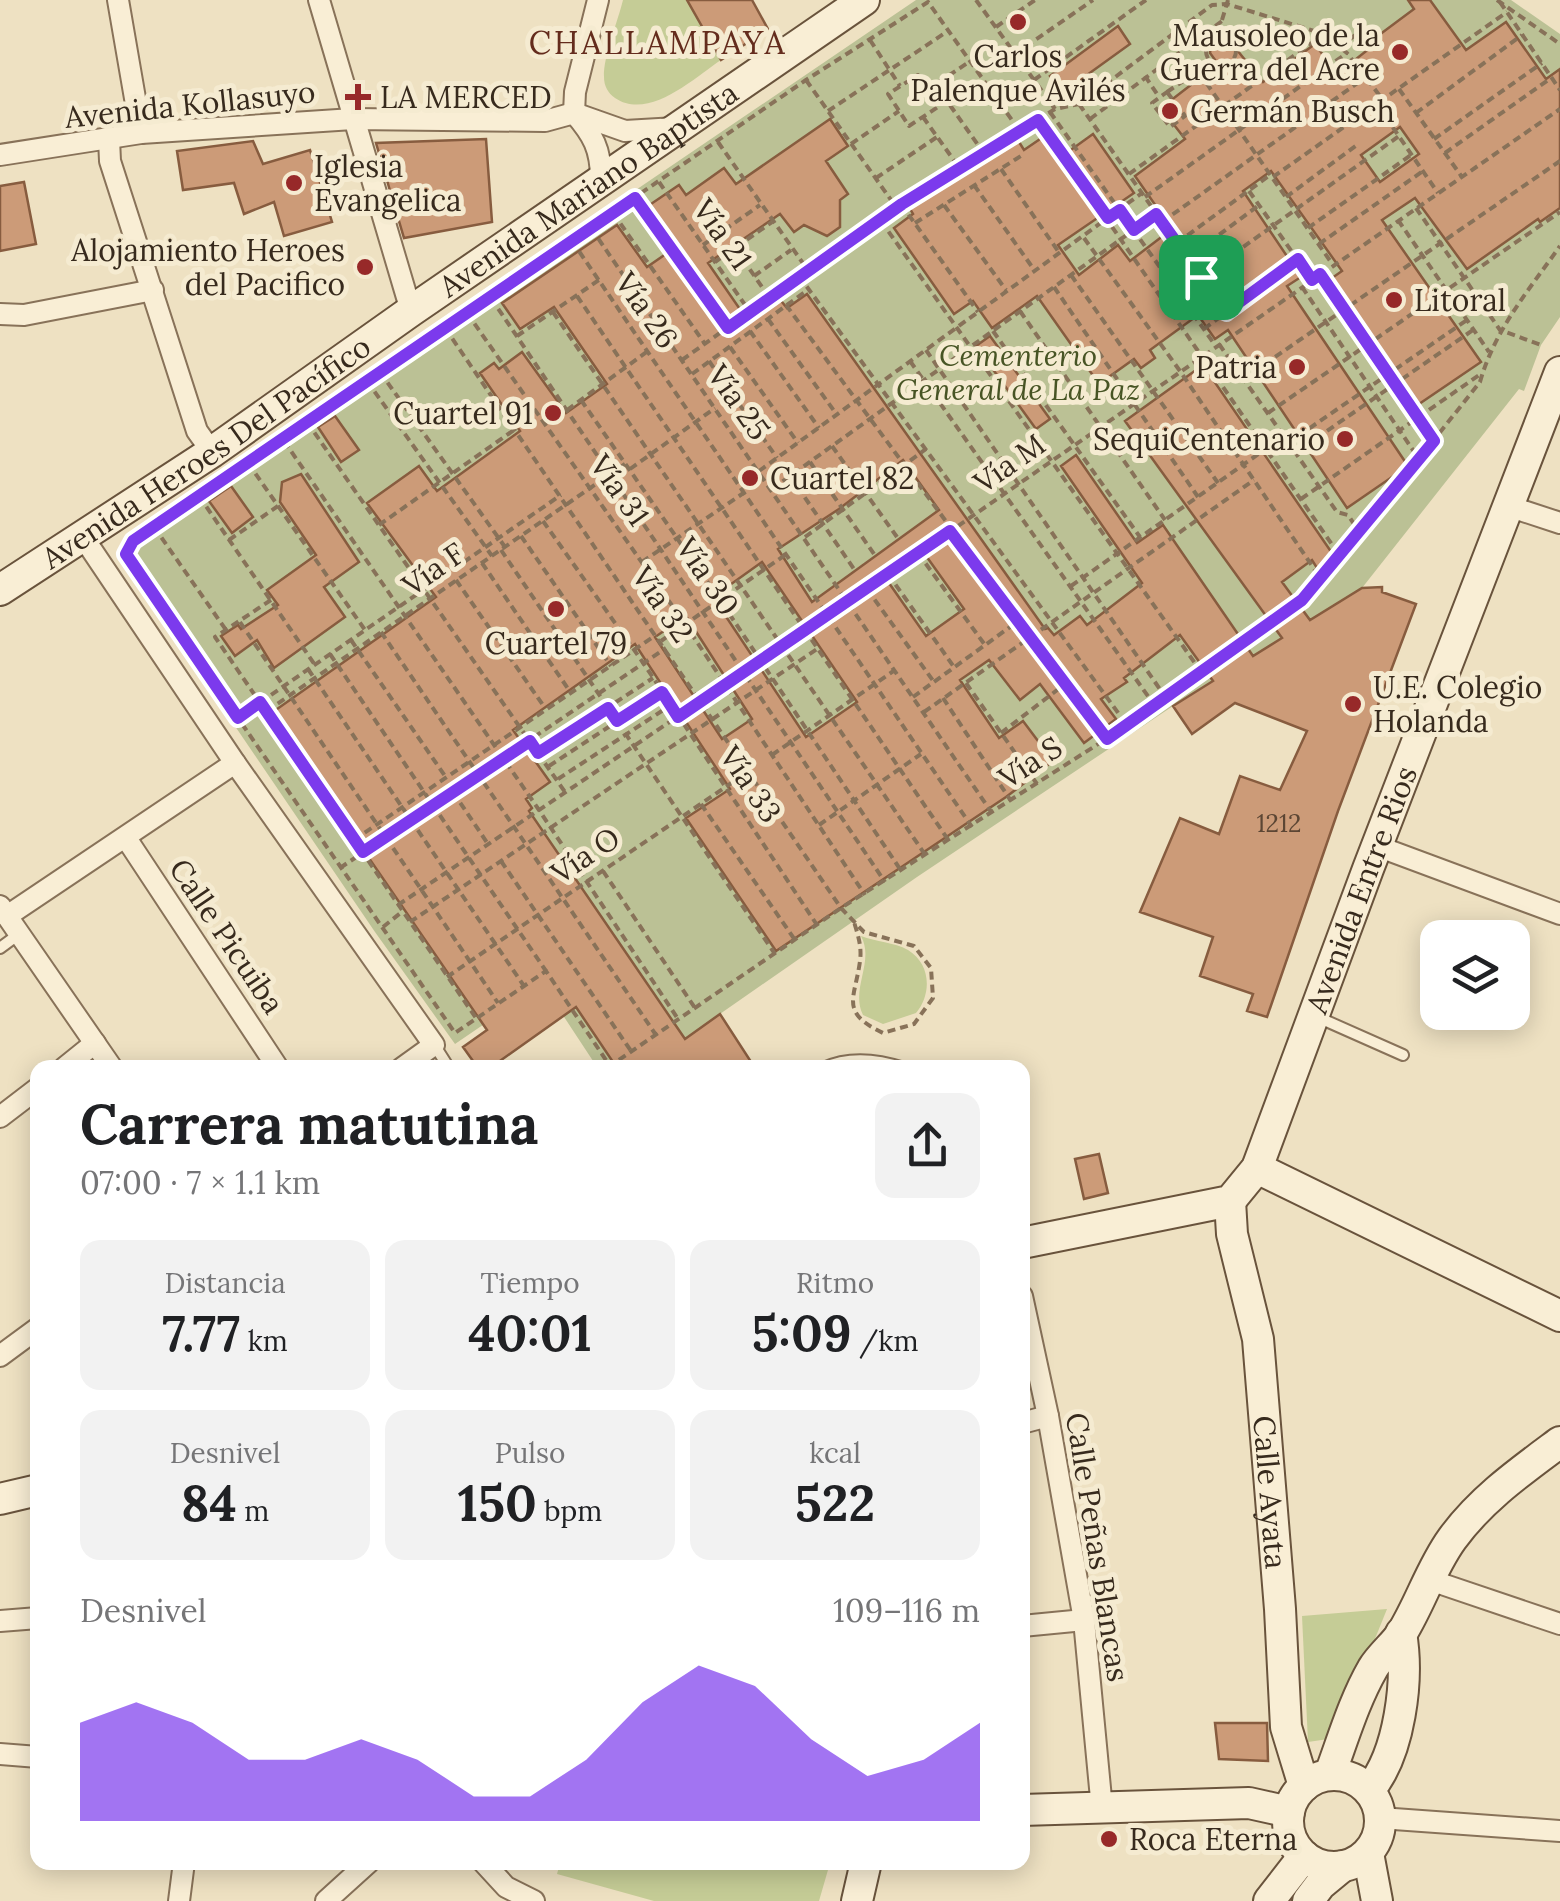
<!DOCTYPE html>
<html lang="es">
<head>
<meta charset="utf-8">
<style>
  body { margin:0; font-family:Lora,serif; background:#f2f2f2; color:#202124; height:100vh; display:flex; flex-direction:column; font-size:38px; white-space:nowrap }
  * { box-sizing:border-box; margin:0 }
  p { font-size:32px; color:#757577 }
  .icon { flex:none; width:55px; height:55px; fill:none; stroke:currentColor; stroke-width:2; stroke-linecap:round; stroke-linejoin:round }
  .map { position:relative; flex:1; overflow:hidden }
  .side { position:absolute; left:30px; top:1060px; width:1000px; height:810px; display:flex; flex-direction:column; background:#fff; border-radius:20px; box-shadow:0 5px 25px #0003 }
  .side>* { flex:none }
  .controls { position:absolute; left:1420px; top:920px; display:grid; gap:20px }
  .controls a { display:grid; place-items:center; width:110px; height:110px; border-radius:20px; background:#fff; box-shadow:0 5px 25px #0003; font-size:50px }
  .pin { position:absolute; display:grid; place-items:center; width:85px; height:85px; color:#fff; margin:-42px; border-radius:20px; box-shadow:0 5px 15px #0006 }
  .round { display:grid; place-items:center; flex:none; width:105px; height:105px; border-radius:20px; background:#f2f2f2 }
  .head { display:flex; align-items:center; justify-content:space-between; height:170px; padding:0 50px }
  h1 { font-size:55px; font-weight:700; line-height:75px }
  .metrics { display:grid; grid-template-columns:repeat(3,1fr); gap:15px; height:170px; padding:10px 50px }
  .metrics div { display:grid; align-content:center; border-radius:20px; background:#f2f2f2; text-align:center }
  .metrics b { font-size:50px; font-weight:700 }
  .metrics small { font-size:28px; font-weight:400 }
  .metrics p { font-size:28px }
  .chart { height:280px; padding:20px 50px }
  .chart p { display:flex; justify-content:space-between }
  .chart svg { width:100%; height:180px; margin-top:10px; fill:#7c3aed; opacity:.7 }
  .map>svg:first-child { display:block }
  .green { fill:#c5cc96 }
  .cemetery { fill:#bbc195 }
  .building { fill:#cc9b78; stroke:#875c3f; stroke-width:2.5; fill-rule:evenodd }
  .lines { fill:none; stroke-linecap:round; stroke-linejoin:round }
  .lane-casing { stroke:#887259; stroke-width:14 }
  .street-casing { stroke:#887259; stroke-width:24 }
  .secondary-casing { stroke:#69533c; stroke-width:34 }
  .path { stroke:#887259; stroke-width:4; stroke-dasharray:8 5; stroke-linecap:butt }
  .lane { stroke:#f9eed5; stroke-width:10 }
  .street { stroke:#f9eed5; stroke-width:20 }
  .secondary { stroke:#f9eed5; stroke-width:30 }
  .route-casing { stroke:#fff; stroke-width:20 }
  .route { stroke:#7c3aed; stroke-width:12 }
  .poi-dot { fill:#972929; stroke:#f5ebd1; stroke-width:4 }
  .labels { text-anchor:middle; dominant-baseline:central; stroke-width:10; stroke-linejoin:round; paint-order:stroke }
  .number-label { font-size:25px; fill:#5c4634 }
  .poi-label { font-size:30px; fill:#372a1d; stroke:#f5ebd1; text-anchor:start }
  .street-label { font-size:30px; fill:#372a1d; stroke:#f5ebd1 }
  .park-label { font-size:30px; font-style:italic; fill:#475424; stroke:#f5ebd1 }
  .neighbourhood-label { font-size:32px; letter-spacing:2.5px; fill:#642c1d; stroke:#f5ebd1 }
</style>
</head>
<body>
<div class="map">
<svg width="1560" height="1901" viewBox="0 0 1560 1901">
  <rect width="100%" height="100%" fill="#eee1c2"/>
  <g class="green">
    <path d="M623,0H687L721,60C694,78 649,121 615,98C608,93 604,86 604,77C603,57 618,21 623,0Z"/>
    <path d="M861,936C876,942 894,942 908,950C931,964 932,994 916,1013L883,1024L863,1015C850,989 875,962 861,936Z"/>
    <polygon points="1387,1609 1335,1738 1308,1742 1302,1616"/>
    <polygon points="560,1863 560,1862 830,1863 819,1901 654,1901 557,1874"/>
  </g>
  <polygon class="cemetery" points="916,0 1511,0 1560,34 1560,317 1541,345 1524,391 1519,389 1362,588 1173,706 917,877 671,1048 639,1067 597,1067 545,988 540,986 455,1044 375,932 118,554 133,531"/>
  <g class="building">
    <polygon points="687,0 752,0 768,29 721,60"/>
    <path d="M1408,0H1430L1466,50L1506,22L1546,79L1560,69V208L1540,222L1538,219L1467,269L1415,198L1382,220L1481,362L1419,404L1332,278L1342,271L1271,171L1243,191L1301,277L1287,286L1408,466L1347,508L1228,330L1215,339L1198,315L1150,350L1155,358L1141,368L1134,359L1099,384L1037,296L992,328L973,301L954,314L894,228L913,214L909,207L1016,137L1024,150L1046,135L1061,157L1093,134L1134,193L1058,245L1079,275L1118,245L1130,261L1172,229L1135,176L1185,139L1161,108L1218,64L1210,53L1211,45L1220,38L1228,39L1263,82L1315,44L1334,70L1338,66L1341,71L1370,48L1367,44L1414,9ZM1400,127L1419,154L1380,182L1361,155Z"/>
    <polygon points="1118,26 1130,44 1062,93 1050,76"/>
    <path d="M830,119L848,146L826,161L848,194L840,200V227L827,236L804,225L794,232L780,214L708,263L746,318L777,296L787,308L807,294L1045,629L1048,628L1054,635L1080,616L1087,625L1142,583L1061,466L1076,455L1137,543L1163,525L1253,656L1282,638L1125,421L1203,365L1334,556L1317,568L1312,560L1282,582L1310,620L1362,588L1382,587V592L1416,604L1338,811L1267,1017L1247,1011L1253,994L1200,976L1213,937L1140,912L1180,818L1219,834L1240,776L1280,790L1307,731L1235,703L1192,734L1173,706L1213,681L1180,635L1124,678L1127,682L1101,699L1116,719L1084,743L1040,684L1020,700L989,660L960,680L999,738L1023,721L1053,761L1006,797L776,951L686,818L730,789L635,644L513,730L550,782L526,799L532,808L529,811L685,1039L720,1014L755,1068H617L576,1007L490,1068H478L463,1047L487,1030L270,714L436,597L367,503L419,466L437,491L520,431L480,373L494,363L499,369L522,352L566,413L607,384L554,307L520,329L502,303L617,225L647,267L676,247L648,206L679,185L686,195L724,168L736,184ZM903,460L939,510L812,602L778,549L839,509ZM919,546L964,609L926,636L882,573ZM762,562L857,702L806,737L713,597ZM686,616L752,719L722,739L655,637Z"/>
    <polygon points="486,139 492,222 404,238 376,143"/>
    <polygon points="253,141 263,164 310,150 332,222 284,236 274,202 244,214 234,183 183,190 177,151"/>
    <polygon points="24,182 36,244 0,251 0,186"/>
    <polygon points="990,336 1050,419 1036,429 976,346"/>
    <polygon points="335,416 359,450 341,462 318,427"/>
    <polygon points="301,474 359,562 324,587 345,617 274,668 257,640 235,656 221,636 238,625 241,629 278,605 267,590 316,555 280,502 282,482"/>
    <polygon points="231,486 253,517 232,533 209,501"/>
    <polygon points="1099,1154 1108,1193 1084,1199 1075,1159"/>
    <polygon points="1215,1723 1267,1723 1268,1761 1219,1759"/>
  </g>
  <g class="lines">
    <defs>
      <g id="lane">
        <polyline points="0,948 19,934"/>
        <polyline points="1315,1016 1403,1055"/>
        <polyline points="435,1046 449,1068"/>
        <path d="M823,1068C849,1056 877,1059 904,1068"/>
      </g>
      <g id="street">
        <polyline points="118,0 141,133"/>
        <polyline points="319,0 411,311"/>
        <path d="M598,0L575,92L574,113C593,135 601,149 601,179"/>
        <polyline points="109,139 110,161 197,431 212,452"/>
        <polyline points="0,155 141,133 353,119 545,121 574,113 625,131 676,128"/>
        <polyline points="0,314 24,315 153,290"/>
        <polyline points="1508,506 1560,523"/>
        <polyline points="83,537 235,763 434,1045 402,1068"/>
        <polyline points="126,838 278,1068"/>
        <polyline points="1377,846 1560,914"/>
        <polyline points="0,906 112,1068"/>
        <polyline points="7,916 235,763"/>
        <polyline points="64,1068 95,1043"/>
        <polyline points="0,1117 38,1088"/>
        <polyline points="1022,1296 1048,1416 1084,1620 1102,1809"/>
        <polyline points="0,1356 38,1328"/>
        <polyline points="1022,1423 1048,1416"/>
        <polyline points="1427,1579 1560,1624"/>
        <polyline points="0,1621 38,1618"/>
        <polyline points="1022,1626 1084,1620"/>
        <polyline points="0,1754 38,1757"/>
        <polyline points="1380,1818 1560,1831"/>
        <polyline points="483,1862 506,1887 534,1901"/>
        <polyline points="179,1901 184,1862"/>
        <polyline points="326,1901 369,1862"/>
      </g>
      <g id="secondary">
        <path id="s1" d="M0,590L212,452L411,311L864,0"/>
        <polyline points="1257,1168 1560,1316"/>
        <path id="s2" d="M1230,1201L1232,1234L1258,1339L1280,1609L1286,1727L1304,1786"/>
        <path id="s3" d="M1022,1243L1230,1201L1257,1168L1368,869L1560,372"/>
        <polyline points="0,1499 38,1490"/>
        <path d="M1330,1774C1343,1739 1354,1701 1373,1668C1381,1655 1394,1645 1402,1633C1421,1602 1431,1568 1452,1539C1481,1499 1521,1471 1560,1442"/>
        <circle cx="1334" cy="1821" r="46"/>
        <path d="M1369,1790C1400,1754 1409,1679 1401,1633"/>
        <polyline points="1022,1810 1249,1803 1289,1812"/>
        <polyline points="1368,1853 1377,1901"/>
        <polyline points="857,1901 866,1862"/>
        <polyline points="1269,1901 1304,1856"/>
        <polyline points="1308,1901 1320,1885 1343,1866"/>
      </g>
    </defs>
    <use href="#lane" class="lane-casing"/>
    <use href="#street" class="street-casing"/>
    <use href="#secondary" class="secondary-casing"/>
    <g class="path">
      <polyline points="976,0 1055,109"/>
      <polyline points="1497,0 1560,44"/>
      <polyline points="1500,2 1560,90"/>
      <polyline points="1222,20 1228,0"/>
      <polyline points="996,27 1035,0"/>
      <circle cx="1221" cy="51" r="15"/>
      <polyline points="870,40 900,86"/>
      <polyline points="1339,47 1358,33"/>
      <polyline points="1015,54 1093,0"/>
      <polygon points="918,75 938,107 909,126 888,94"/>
      <polyline points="1145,76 1159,97"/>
      <polyline points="806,80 896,207"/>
      <polyline points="1034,80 1146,0"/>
      <polyline points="1206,82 1225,67"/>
      <polyline points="935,84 983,152"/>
      <polyline points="1399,89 1462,177"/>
      <polyline points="927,90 969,62"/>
      <polyline points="1167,92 1198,71 1333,265"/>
      <polygon points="1167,92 1185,116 1170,127 1152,103"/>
      <polyline points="1079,104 1226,312"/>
      <polyline points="1378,106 1438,193"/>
      <polyline points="828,111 948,31"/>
      <polyline points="1050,112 1215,345"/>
      <polyline points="1416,113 1522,35"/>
      <polyline points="923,117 958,166"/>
      <polyline points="1090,119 1222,21 1217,35"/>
      <polyline points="1038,120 1340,556"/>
      <path d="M1019,130L928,2L806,80L199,496L133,541L125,554L455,1033L546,971L610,1066L841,908L1128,725L1302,600L1348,548L1480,382C1495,329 1529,290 1560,246"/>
      <polyline points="1434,139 1542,63"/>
      <polyline points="718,142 807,269"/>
      <polyline points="851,144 899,111"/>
      <polyline points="1445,153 1551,78"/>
      <polyline points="1001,169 1058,251"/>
      <polyline points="1129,174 1324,34"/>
      <polyline points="1273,177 1507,12"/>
      <polyline points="876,178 937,137"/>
      <polyline points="659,182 750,312"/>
      <polyline points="974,185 1035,271"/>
      <polyline points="1249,191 1312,280"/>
      <polyline points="1145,197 1347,53"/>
      <polyline points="1286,197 1357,145"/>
      <polyline points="635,198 728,327"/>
      <polyline points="901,204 978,312"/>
      <polyline points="944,205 1006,290"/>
      <polyline points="1416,208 1500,330 1541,345"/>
      <polyline points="613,213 705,344"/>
      <polyline points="1398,220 1489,352"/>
      <polyline points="881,221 1202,673"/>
      <polyline points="1162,222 1366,77"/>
      <polyline points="915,223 1024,154"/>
      <polyline points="591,228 992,813"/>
      <polyline points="1308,228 1411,155"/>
      <polyline points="1084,238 1180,371 1321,579"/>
      <polyline points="572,241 972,827"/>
      <polyline points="1177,243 1270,175"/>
      <polyline points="1319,244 1423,171"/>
      <polyline points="703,245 760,205"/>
      <polyline points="735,248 769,297"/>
      <polyline points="1188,258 1259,205"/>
      <polyline points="715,262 772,222"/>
      <polyline points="1320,274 1433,440"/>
      <polyline points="1071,275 1218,483"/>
      <polyline points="754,276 791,250"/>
      <polyline points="799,276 1127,725"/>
      <polyline points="1201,277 1399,136"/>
      <polyline points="1054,287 1198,497"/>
      <polyline points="1302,287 1419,459"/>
      <polyline points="577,296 949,841"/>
      <polyline points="491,298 885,882"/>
      <polyline points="786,305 1107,739"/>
      <polyline points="1020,311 1165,520"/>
      <polyline points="553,312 926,856"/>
      <polyline points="467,313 685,624 865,895"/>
      <polyline points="768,319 837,415"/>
      <path d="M445,328L841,908L864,932L914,946L931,968L933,998L914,1024L883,1033C839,1012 855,999 860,961C862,947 858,935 854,922"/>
      <polyline points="1204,329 1298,259"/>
      <polyline points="750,331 819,428"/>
      <polyline points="993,331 1140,537"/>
      <polyline points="517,336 599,280"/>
      <polyline points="1219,344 1337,512 1348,515 1360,533"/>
      <polyline points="730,347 798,443"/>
      <polyline points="926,350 1166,698"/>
      <polyline points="682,360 901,204 1055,109 1079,104 1212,5 1227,4 1324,34 1347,53 1383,100"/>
      <polyline points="709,361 777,458"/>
      <polyline points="910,361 1155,706"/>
      <polyline points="380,372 505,547"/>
      <polyline points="692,374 809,289"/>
      <polyline points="1243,379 1560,161"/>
      <polyline points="367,381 492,556"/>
      <polyline points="581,400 720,600 902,872"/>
      <polyline points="567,410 648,351"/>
      <polyline points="1268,413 1560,212"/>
      <polyline points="307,422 565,792"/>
      <polyline points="284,441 539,810 678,1019"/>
      <polyline points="1288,443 1467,320"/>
      <polyline points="832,446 897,537"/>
      <polyline points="1295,453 1473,330"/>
      <polyline points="810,462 874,554"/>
      <polyline points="248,463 365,630"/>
      <polyline points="630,469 715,408"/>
      <polyline points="759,471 1142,193"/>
      <polyline points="790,476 854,569"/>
      <polyline points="772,489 1156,214"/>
      <polyline points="199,496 315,665"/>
      <polyline points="1301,499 1482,373"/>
      <polyline points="543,521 644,664 817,925"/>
      <polyline points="379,525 514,430"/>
      <polyline points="154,527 226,630"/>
      <polyline points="521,536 611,666"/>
      <polyline points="805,537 926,449"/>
      <polyline points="229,540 278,506"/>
      <polyline points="501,550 775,954"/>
      <polyline points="918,553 985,645"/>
      <polyline points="642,562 745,492"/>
      <polyline points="482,563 571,693"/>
      <polyline points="888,574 954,667"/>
      <polyline points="456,580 545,708"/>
      <polyline points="1071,586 1284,436"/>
      <polyline points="867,589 934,682"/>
      <polyline points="271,600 215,637 476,1018"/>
      <polyline points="240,622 498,1003"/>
      <polyline points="381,632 656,1035"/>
      <polyline points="351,640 445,776"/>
      <polyline points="661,641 788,553"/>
      <polyline points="330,654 546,971"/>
      <polyline points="308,669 524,986"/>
      <polyline points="966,683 1037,784"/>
      <polyline points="913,697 1017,622"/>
      <polyline points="943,698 1011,801"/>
      <polyline points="267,711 625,464"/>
      <polyline points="924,712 1254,480"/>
      <polyline points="239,717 561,495"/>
      <polyline points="1001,733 1065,684"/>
      <polyline points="539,752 653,678"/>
      <polyline points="772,755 895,670"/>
      <polyline points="549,766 662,692"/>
      <polyline points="558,779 671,705"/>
      <polyline points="453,792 488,844"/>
      <polyline points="701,804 795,940"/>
      <polyline points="819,825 921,754"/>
      <polyline points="354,840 656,635"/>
      <polyline points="501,861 631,1051"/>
      <polyline points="340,868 666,648"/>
      <polyline points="603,871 695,1008"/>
      <polyline points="398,905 867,589 1560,109"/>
      <polyline points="410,922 817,649"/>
      <polyline points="383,927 403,911"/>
      <polyline points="447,977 749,771"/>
    </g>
    <use href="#lane" class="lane"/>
    <use href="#street" class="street"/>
    <use href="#secondary" class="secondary"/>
  </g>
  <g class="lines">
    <defs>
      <polygon id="route" points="1038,120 1108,218 1120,210 1134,230 1156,214 1226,312 1298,259 1312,280 1320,274 1434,441 1302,600 1107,739 950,531 678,717 662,692 617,721 608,708 538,753 530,741 363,852 260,702 238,718 126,554 133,541 635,198 728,328 902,204"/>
    </defs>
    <use href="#route" class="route-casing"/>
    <use href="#route" class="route"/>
  </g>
  <g class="poi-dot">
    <circle cx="1018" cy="22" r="10"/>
    <circle cx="1400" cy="52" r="10"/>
    <path d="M353 82h10v10h10v10h-10v10h-10v-10h-10v-10h10z"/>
    <circle cx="1170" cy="111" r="10"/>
    <circle cx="294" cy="183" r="10"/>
    <circle cx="365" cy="267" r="10"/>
    <circle cx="1394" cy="300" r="10"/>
    <circle cx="1297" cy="367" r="10"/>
    <circle cx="553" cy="413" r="10"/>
    <circle cx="1345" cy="439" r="10"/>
    <circle cx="750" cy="478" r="10"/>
    <circle cx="556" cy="609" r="10"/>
    <circle cx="1353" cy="704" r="10"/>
    <circle cx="1109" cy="1839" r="10"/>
  </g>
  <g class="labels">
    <g class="number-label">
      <text x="1279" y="823">1212</text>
    </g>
    <g class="poi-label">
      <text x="1380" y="35" text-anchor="end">Mausoleo de la<tspan x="1380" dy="34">Guerra del Acre</tspan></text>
      <text x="1018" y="56" text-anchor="middle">Carlos<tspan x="1018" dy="34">Palenque Avilés</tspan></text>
      <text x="380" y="97">LA MERCED</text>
      <text x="1190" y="111">Germán Busch</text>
      <text x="314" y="166">Iglesia<tspan x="314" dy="34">Evangelica</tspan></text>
      <text x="345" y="250" text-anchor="end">Alojamiento Heroes<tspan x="345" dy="34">del Pacifico</tspan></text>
      <text x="1414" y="300">Litoral</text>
      <text x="1277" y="367" text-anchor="end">Patria</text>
      <text x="533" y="413" text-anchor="end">Cuartel 91</text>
      <text x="1325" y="439" text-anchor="end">SequiCentenario</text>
      <text x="770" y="478">Cuartel 82</text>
      <text x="556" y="643" text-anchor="middle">Cuartel 79</text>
      <text x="1373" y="687">U.E. Colegio<tspan x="1373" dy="34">Holanda</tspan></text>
      <text x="1129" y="1839">Roca Eterna</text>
    </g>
    <g class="street-label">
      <text transform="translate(190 104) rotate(-6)">Avenida Kollasuyo</text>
      <text stroke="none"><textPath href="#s1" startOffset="712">Avenida Mariano Baptista</textPath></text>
      <text transform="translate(723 234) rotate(55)">Vía 21</text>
      <text transform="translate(647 310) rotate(55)">Vía 26</text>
      <text transform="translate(739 402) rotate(55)">Vía 25</text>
      <text stroke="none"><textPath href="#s1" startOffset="248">Avenida Heroes Del Pacífico</textPath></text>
      <text transform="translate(1009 463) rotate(-35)">Vía M</text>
      <text transform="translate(620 490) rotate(55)">Vía 31</text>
      <text transform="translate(433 569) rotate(-35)">Vía F</text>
      <text transform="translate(708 576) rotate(56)">Vía 30</text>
      <text transform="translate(663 604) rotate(56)">Vía 32</text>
      <text transform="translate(1030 762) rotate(-33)">Vía S</text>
      <text transform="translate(751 784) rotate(56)">Vía 33</text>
      <text transform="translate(585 855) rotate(-34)">Vía O</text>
      <text stroke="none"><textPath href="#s3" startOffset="552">Avenida Entre Rios</textPath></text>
      <text transform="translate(227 936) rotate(56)">Calle Picuiba</text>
      <text stroke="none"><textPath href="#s2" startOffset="295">Calle Ayata</textPath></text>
      <text transform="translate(1098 1547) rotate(81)">Calle Peñas Blancas</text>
    </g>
    <g class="park-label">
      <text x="1018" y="355">Cementerio<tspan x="1018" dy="34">General de La Paz</tspan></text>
    </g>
    <g class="neighbourhood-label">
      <text x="658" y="42">CHALLAMPAYA</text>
    </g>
  </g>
</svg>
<div class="controls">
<a><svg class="icon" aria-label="layers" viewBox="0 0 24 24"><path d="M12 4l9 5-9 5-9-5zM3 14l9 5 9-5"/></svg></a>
</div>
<div class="pin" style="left:1201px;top:277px;background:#1e9e55"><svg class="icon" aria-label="arrive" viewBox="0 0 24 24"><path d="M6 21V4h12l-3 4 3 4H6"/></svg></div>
<section class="side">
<div class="head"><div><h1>Carrera matutina</h1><p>07:00 · 7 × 1.1 km</p></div><a class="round"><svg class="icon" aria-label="share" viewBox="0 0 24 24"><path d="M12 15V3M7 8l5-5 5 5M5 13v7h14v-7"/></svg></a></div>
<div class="metrics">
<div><p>Distancia</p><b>7.77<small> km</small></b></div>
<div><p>Tiempo</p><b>40:01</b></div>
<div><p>Ritmo</p><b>5:09<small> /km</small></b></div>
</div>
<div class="metrics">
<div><p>Desnivel</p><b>84<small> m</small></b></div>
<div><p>Pulso</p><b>150<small> bpm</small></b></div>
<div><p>kcal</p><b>522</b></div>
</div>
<div class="chart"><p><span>Desnivel</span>109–116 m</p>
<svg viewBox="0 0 160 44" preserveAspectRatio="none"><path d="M0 44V20L10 15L20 20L30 29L40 29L50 24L60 29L70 38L80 38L90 29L100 15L110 6L120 11L130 24L140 33L150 29L160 20V44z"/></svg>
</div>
</section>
</div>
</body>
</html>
